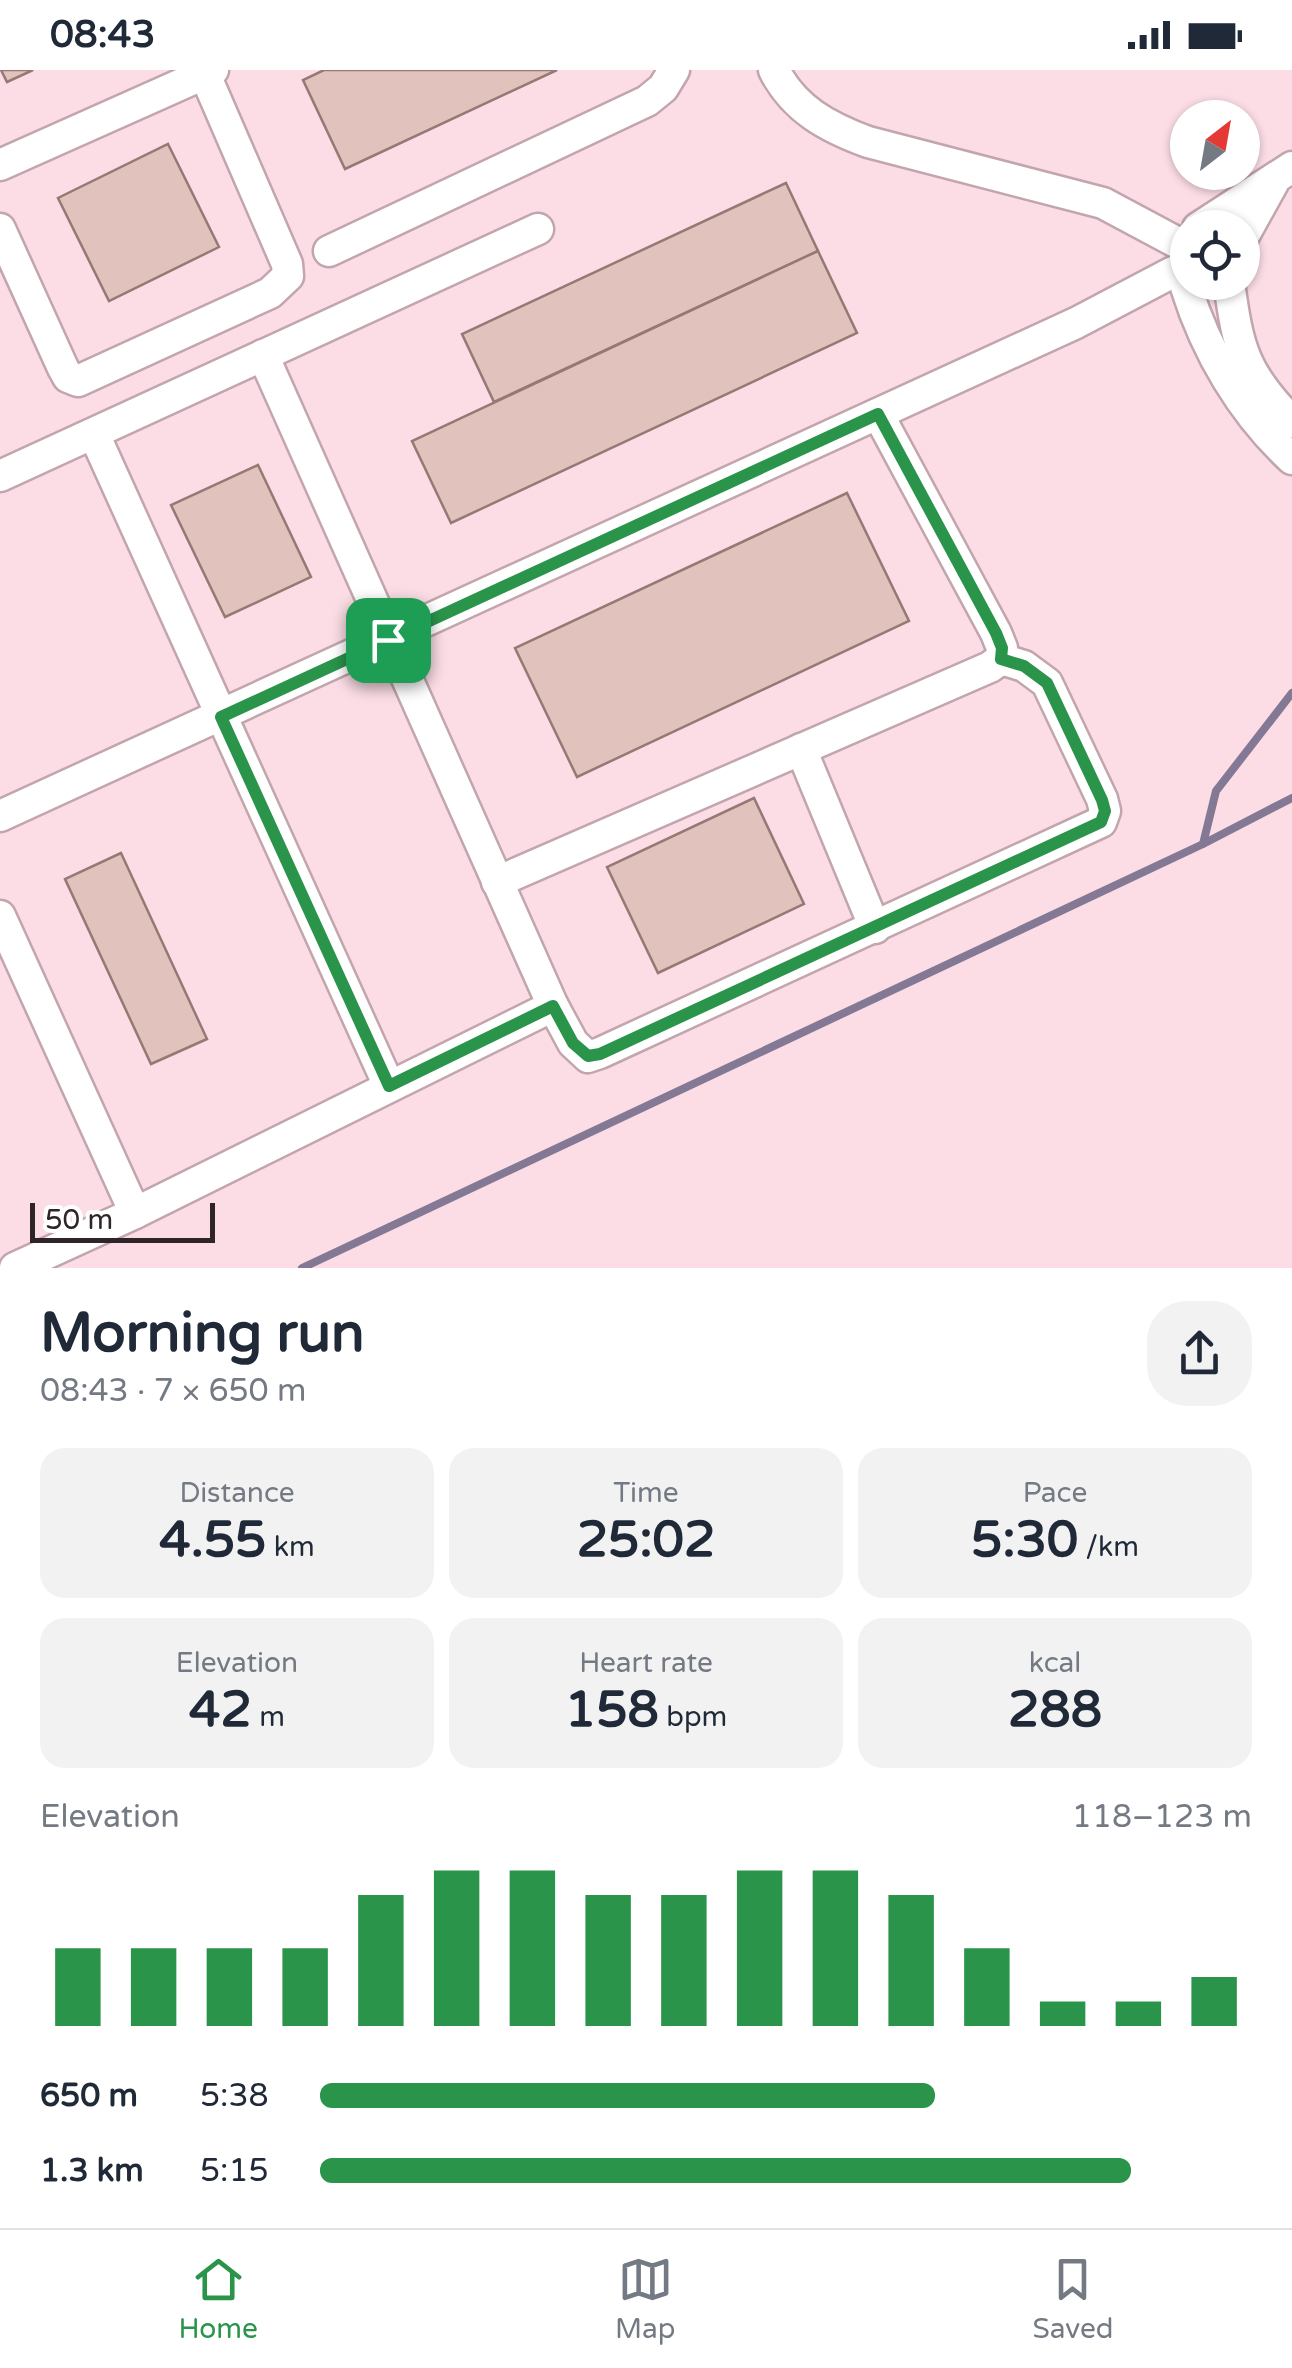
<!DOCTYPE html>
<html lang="en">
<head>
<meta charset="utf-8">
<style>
  body { margin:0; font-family:"Varela Round",sans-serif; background:#f2f2f3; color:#1f2937; height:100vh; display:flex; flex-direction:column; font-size:38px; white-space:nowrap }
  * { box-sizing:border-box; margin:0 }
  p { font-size:32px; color:#747a83 }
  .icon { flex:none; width:55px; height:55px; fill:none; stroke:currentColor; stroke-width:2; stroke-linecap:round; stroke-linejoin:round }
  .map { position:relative; height:1198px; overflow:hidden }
  .sheet { display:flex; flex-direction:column; background:#fff; flex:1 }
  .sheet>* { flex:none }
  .needle { width:65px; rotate:31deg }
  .controls { position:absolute; left:1170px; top:30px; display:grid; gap:20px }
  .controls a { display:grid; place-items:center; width:90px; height:90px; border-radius:50%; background:#fff; box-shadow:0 2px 8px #0004; font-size:50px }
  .scale { position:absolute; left:30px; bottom:25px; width:185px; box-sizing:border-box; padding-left:10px; border:5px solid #2f2427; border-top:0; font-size:28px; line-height:35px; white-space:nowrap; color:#2f2427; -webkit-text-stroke:8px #fff; paint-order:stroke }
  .pin { position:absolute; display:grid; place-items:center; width:85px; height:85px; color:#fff; margin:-42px; border-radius:20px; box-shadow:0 5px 15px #0006 }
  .round { display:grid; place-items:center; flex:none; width:105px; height:105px; border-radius:40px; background:#f2f2f3 }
  .head { display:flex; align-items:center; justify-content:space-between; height:170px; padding:0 40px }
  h1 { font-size:55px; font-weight:700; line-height:75px }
  .stats { display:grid; grid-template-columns:repeat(3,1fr); gap:15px; height:170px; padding:10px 40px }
  .stats div { display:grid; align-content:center; border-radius:25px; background:#f2f2f3; text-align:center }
  .stats b { font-size:50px; font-weight:700 }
  .stats small { font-size:28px; font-weight:400 }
  .stats p { font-size:28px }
  .chart { height:280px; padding:20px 40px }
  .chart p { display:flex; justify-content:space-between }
  .chart svg { width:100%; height:180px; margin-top:10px; stroke:#2a944b; stroke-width:6 }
  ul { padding:0 40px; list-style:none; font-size:32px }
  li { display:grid; grid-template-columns:160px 120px 1fr; align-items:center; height:75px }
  li i { height:25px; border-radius:12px; background:#2a944b }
  .status { display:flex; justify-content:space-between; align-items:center; height:70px; padding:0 50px; background:#fff; direction:ltr }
  .status svg { height:28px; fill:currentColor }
  .dock { display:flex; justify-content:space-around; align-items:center; height:140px; border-top:2px solid #e0e1e3; background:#fff; font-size:28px; color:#747a83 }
  .dock a { display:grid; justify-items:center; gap:5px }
  .dock .active { color:#2a944b }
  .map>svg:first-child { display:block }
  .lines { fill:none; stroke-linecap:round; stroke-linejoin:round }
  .stream { stroke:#847994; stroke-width:8 }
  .building { fill:#e1c2bd; stroke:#967974; stroke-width:2.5 }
  .minor-casing { stroke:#c2a5ad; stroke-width:35 }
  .minor { stroke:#fff; stroke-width:30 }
  .route-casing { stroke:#fff; stroke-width:20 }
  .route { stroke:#2a944b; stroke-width:12 }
</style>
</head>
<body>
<div class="status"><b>08:43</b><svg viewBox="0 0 49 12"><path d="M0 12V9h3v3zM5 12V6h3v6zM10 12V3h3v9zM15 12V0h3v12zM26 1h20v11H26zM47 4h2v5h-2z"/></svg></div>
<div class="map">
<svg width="1292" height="1198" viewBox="0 0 1292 1198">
  <rect width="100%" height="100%" fill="#fcdde5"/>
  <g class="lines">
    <g class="stream">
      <polyline points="1203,774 1292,728"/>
      <polyline points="302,1198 1203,774 1216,721 1292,623"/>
    </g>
  </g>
  <g class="building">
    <polygon points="1,0 33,0 7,12"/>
    <polygon points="324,0 557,0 345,99 303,10"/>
    <polygon points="168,74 219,177 109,231 58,128"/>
    <polygon points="786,113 818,181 494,332 462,264"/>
    <polygon points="818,181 857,263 451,453 412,371"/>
    <polygon points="258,395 311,507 225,547 171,435"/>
    <polygon points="847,423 909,551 577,707 515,578"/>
    <polygon points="754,728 804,834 658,903 607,797"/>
    <polygon points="121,783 207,969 151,994 65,809"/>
  </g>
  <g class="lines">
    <defs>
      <g id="minor">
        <path d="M774,0C794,39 827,57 868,72L1103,133L1176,172"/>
        <polyline points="0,95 213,0"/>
        <polyline points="1198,158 1292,97"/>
        <polyline points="0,159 63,298 68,307 78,311 270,223 288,206 287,194 203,0"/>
        <polyline points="1242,169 1273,113"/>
        <polyline points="329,181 647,31 663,18 674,0"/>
        <path d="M1229,212C1238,279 1244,303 1292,352"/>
        <path d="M1186,217C1206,281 1242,343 1292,389"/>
        <polyline points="94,364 389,1016"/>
        <polyline points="0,406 538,159"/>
        <polyline points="801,679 875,858"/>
        <polyline points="0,746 1076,253 1173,202"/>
        <polyline points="497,812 990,597 1001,589 1002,578 996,563 878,344"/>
        <polyline points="0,846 135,1143"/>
        <polyline points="553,936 573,973 588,987 600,983 1101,752 1105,741 1102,729 1047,613 1024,596 1001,589"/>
        <polyline points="15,1198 135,1143 553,936 263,285"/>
      </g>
    </defs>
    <use href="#minor" class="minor-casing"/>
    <use href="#minor" class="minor"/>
  </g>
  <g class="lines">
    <defs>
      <polygon id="route" points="878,344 996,563 1002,578 1001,589 1024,596 1047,613 1102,730 1105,741 1101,752 600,984 588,986 573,973 553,936 389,1016 221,647"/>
    </defs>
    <use href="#route" class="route-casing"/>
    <use href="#route" class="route"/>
  </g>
</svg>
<div class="controls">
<a><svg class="needle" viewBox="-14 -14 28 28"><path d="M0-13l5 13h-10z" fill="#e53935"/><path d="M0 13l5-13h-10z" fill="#747a83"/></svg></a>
<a><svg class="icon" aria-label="locate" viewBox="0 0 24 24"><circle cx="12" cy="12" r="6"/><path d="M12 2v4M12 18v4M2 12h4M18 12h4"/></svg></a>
</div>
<div class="scale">50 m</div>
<div class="pin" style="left:388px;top:570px;background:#1e9e55"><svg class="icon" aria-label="arrive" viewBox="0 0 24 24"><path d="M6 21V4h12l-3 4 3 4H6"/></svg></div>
</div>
<section class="sheet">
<div class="head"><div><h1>Morning run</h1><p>08:43 · 7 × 650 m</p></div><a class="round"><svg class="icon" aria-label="share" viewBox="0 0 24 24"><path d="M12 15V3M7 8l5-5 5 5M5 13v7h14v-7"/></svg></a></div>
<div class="stats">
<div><p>Distance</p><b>4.55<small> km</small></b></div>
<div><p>Time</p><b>25:02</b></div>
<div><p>Pace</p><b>5:30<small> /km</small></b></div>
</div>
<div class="stats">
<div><p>Elevation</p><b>42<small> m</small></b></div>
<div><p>Heart rate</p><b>158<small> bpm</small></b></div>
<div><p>kcal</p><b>288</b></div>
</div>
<div class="chart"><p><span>Elevation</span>118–123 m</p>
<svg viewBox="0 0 160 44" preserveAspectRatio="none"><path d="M5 44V25M15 44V25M25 44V25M35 44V25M45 44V12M55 44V6M65 44V6M75 44V12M85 44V12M95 44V6M105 44V6M115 44V12M125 44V25M135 44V38M145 44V38M155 44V32"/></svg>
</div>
<ul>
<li><b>650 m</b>5:38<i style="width:66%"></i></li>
<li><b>1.3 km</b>5:15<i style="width:87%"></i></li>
</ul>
</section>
<nav class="dock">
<a class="active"><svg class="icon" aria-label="home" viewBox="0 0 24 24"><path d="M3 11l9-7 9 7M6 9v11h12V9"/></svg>Home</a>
<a><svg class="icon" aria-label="map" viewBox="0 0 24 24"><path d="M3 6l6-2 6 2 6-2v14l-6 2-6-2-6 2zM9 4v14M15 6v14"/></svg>Map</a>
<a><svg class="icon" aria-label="saved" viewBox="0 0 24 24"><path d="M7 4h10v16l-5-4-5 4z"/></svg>Saved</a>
</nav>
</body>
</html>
